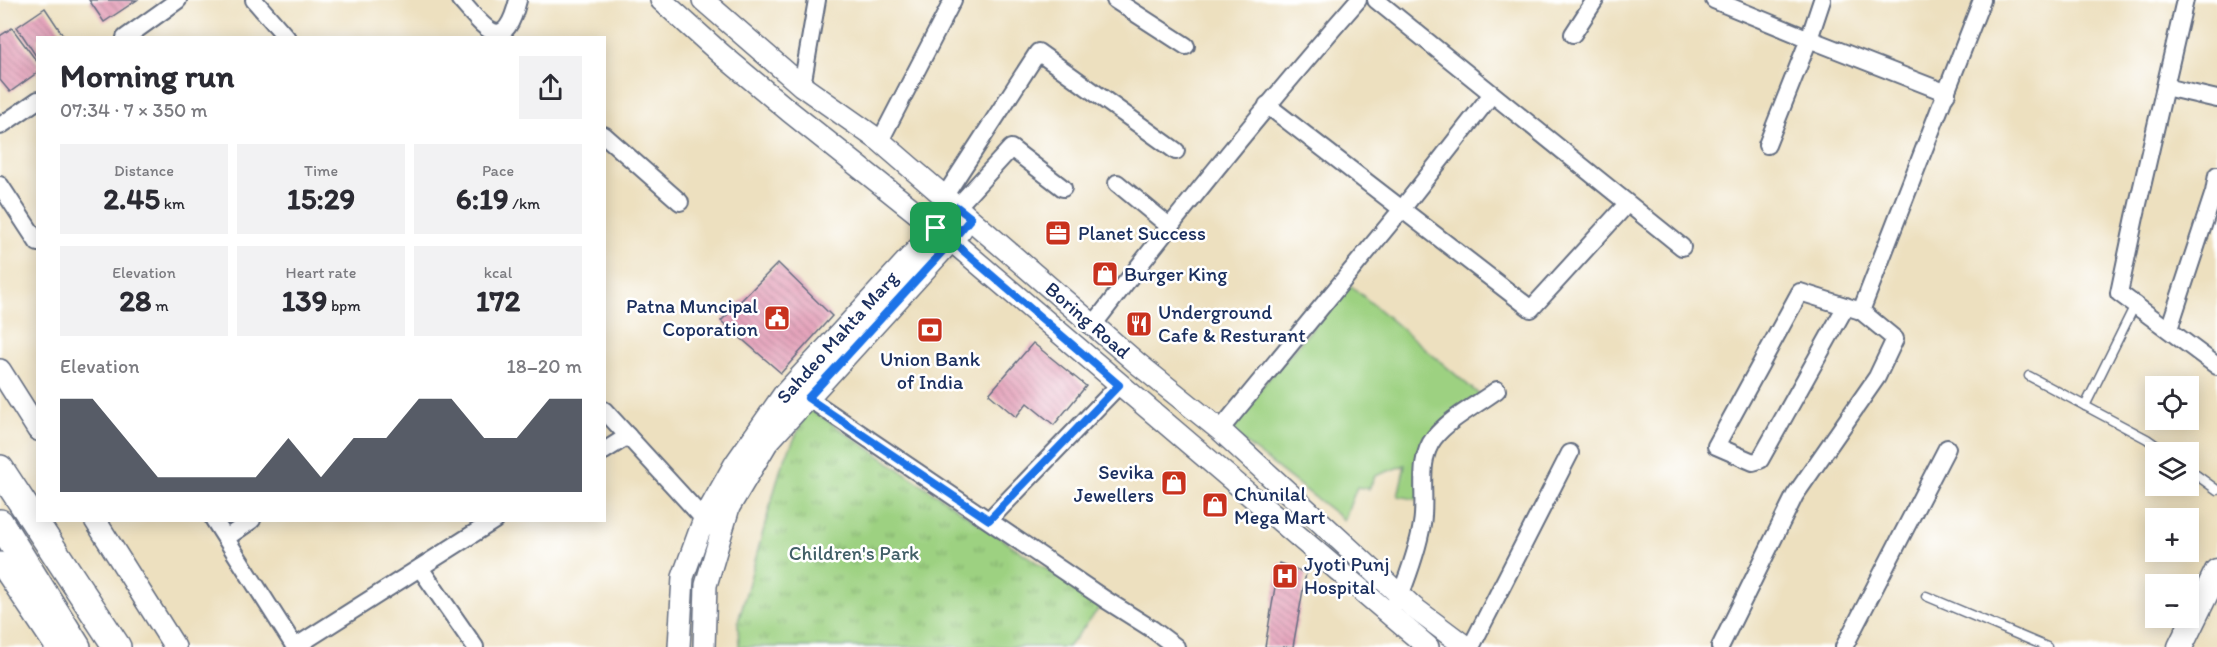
<!DOCTYPE html>
<html lang="en">
<head>
<meta charset="utf-8">
<style>
  body { margin:0; font-family:Itim,sans-serif; background:#f2f2f3; color:#2b2b33; height:100vh; display:flex; flex-direction:column; font-size:22px; white-space:nowrap }
  * { box-sizing:border-box; margin:0 }
  p { font-size:20px; color:#7c7c81 }
  .icon { flex:none; width:33px; height:33px; fill:none; stroke:currentColor; stroke-width:2; stroke-linecap:round; stroke-linejoin:round }
  .map { position:relative; flex:1; overflow:hidden }
  .sheet { position:absolute; left:36px; top:36px; width:570px; height:486px; display:flex; flex-direction:column; background:#fff; border-radius:0px; box-shadow:0 3px 15px #0003 }
  .sheet>* { flex:none }
  .fabs { position:absolute; left:2145px; top:376px; display:grid; gap:12px }
  .fabs a { display:grid; place-items:center; width:54px; height:54px; border-radius:0px; background:#fff; box-shadow:0 3px 15px #0003; font-size:30px }
  .pin { position:absolute; display:grid; place-items:center; width:51px; height:51px; color:#fff; margin:-26px; border-radius:12px; box-shadow:0 3px 9px #0006 }
  .round { display:grid; place-items:center; flex:none; width:63px; height:63px; border-radius:0px; background:#f2f2f3 }
  .summary { display:flex; align-items:center; justify-content:space-between; height:102px; padding:0 24px }
  h1 { font-size:33px; font-weight:700; line-height:45px }
  .figures { display:grid; grid-template-columns:repeat(3,1fr); gap:9px; height:102px; padding:6px 24px }
  .figures div { display:grid; align-content:center; border-radius:0px; background:#f2f2f3; text-align:center }
  .figures b { font-size:30px; font-weight:700 }
  .figures small { font-size:16px; font-weight:400 }
  .figures p { font-size:16px }
  .chart { height:168px; padding:12px 24px }
  .chart p { display:flex; justify-content:space-between }
  .chart svg { width:100%; height:108px; margin-top:6px; fill:#111827; opacity:.7 }
  .map>svg:first-child { display:block }
  .green { fill:#9dd181; stroke:#5c8070; stroke-width:1.5 }
  .park { fill:url(#park-tufts); stroke:#5c8070; stroke-width:1.5 }
  .building { fill:url(#building-back-hatch) }
  .lines { fill:none; stroke-linecap:round; stroke-linejoin:round }
  .service-casing { stroke:#646d80; stroke-width:11 }
  .minor-casing { stroke:#646d80; stroke-width:20 }
  .tertiary-casing { stroke:#646d80; stroke-width:24 }
  .secondary-casing { stroke:#646d80; stroke-width:27 }
  .primary-casing { stroke:#646d80; stroke-width:30 }
  .service { stroke:#fff; stroke-width:8 }
  .minor { stroke:#fff; stroke-width:16 }
  .tertiary { stroke:#fff; stroke-width:21 }
  .secondary { stroke:#fff; stroke-width:24 }
  .primary { stroke:#fff; stroke-width:27 }
  .route-casing { stroke:#fff; stroke-width:12 }
  .route { stroke:#1a73e8; stroke-width:8 }
  .labels { text-anchor:middle; dominant-baseline:central; stroke-width:5; stroke-linejoin:round; paint-order:stroke }
  .poi-label { font-size:20px; fill:#1b2f5e; stroke:#fff; text-anchor:start }
  .street-label { font-size:20px; fill:#1b2f5e; stroke:#fff }
  .park-label { font-size:20px; fill:#426068; stroke:#fff }
</style>
</head>
<body>
<div class="map">
<svg width="2217" height="647" viewBox="0 0 2217 647">
  <defs>
    <pattern id="park-tufts" width="24" height="20" patternUnits="userSpaceOnUse" patternTransform="scale(1.5)"><rect width="24" height="20" fill="#9dd181"/><path d="M3 7l-1-3M5 7V3M7 7l1-3M15 17l-1-3M17 17v-4M19 17l1-3" fill="none" stroke="#7faa6d"/></pattern>
    <pattern id="building-back-hatch" width="6" height="6" patternUnits="userSpaceOnUse" patternTransform="scale(1.5)"><rect width="6" height="6" fill="#e299b3"/><path d="M-1 5l2 2M0 0l6 6M5-1l2 2" fill="none" stroke="#b67d95"/></pattern>
  </defs>
  <rect width="100%" height="100%" fill="#fff"/>
  <filter id="ink" filterUnits="userSpaceOnUse"><feTurbulence type="fractalNoise" baseFrequency=".0167" numOctaves="2"/><feDisplacementMap in="SourceGraphic" scale="12" xChannelSelector="R" yChannelSelector="G"/><feConvolveMatrix kernelMatrix="1 2 1 2 8 2 1 2 1" color-interpolation-filters="sRGB"/></filter>
  <filter id="wash" filterUnits="userSpaceOnUse"><feTurbulence type="fractalNoise" baseFrequency=".008" numOctaves="4" result="noise"/><feDisplacementMap in="SourceGraphic" scale="24" xChannelSelector="R" yChannelSelector="G"/><feGaussianBlur stdDeviation="1.35" result="paint"/><feColorMatrix in="noise" values="0 0 0 0 0 0 0 0 0 0 0 0 0 0 0 0 0 1.4 0 .05"/><feComposite in="paint" operator="in"/></filter>
  <g filter="url(#wash)">
    <rect width="100%" height="100%" fill="#ede0bf"/>
    <polygon class="green" points="1350,285 1482,397 1442,423 1419,500 1398,496 1405,465 1375,476 1369,489 1357,487 1344,520 1226,428"/>
    <polygon class="park" points="809,408 1101,606 1068,647 739,647 738,622 781,467"/>
    <g id="blocks">
      <g class="building">
        <polygon points="89,0 137,0 104,22"/>
        <polygon points="45,8 65,38 38,38 38,59 17,27"/>
        <polygon points="12,28 38,63 38,72 10,92 0,80 0,36"/>
        <polygon points="778,263 832,316 781,373 721,321"/>
        <polygon points="1033,343 1086,386 1054,425 1027,403 1016,417 989,394"/>
        <polygon points="1279,563 1306,573 1293,647 1265,647"/>
      </g>
    </g>
  </g>
  <g filter="url(#ink)">
    <use href="#blocks" fill-opacity="0" stroke="#646d80" stroke-width="1.5"/>
    <g class="lines">
      <defs>
        <g id="service">
          <polyline points="2029,376 2147,439 2167,453"/>
          <polyline points="2085,406 2135,305"/>
          <polyline points="2188,469 2217,490"/>
          <polyline points="1926,596 2047,647"/>
        </g>
        <g id="minor">
          <polyline points="254,0 287,38"/>
          <path d="M460,0C485,28 504,57 518,0"/>
          <polyline points="1115,0 1186,46"/>
          <polyline points="1376,0 1682,247"/>
          <polyline points="1714,0 1809,39 1947,93"/>
          <polyline points="2185,0 2135,217 2119,293 2217,366"/>
          <polyline points="1573,34 1595,0"/>
          <polyline points="125,38 178,0"/>
          <polyline points="802,86 817,0"/>
          <polyline points="2165,87 2217,99"/>
          <polyline points="1267,105 1531,309 1627,204"/>
          <polyline points="0,126 38,100"/>
          <polyline points="604,135 680,202"/>
          <polyline points="880,141 953,0"/>
          <polyline points="1767,145 1809,39 1822,0"/>
          <polyline points="1117,183 1169,226"/>
          <polyline points="0,185 38,243"/>
          <polyline points="944,197 1038,52 1176,151"/>
          <polyline points="957,207 1011,148 1063,188"/>
          <polyline points="1846,306 1760,460 1753,462 1716,446 1800,292 1861,311"/>
          <path d="M1094,324C1179,213 1266,105 1358,0"/>
          <polyline points="2169,329 2214,192 2217,175"/>
          <polyline points="808,398 1106,600 1152,629 1176,647"/>
          <polyline points="604,410 712,528"/>
          <polyline points="1220,430 1402,209 1492,94"/>
          <polyline points="604,451 628,436"/>
          <polyline points="214,520 295,647"/>
          <polyline points="989,520 1119,385"/>
          <polyline points="226,538 252,520"/>
          <polyline points="420,568 475,647"/>
          <path d="M1394,605L1400,596C1409,573 1418,549 1422,524C1427,497 1416,461 1434,438C1450,418 1477,405 1497,390"/>
          <polyline points="295,647 495,520"/>
          <polyline points="1471,647 1570,453"/>
          <polyline points="1720,647 1795,495 1877,377 1895,339 1861,311 1982,0"/>
          <polyline points="1844,647 1947,448"/>
        </g>
        <g id="tertiary">
          <polyline points="661,0 721,54 789,111 952,241 1428,647"/>
          <polyline points="703,0 802,86 880,141 1137,363 1220,430 1414,608 1466,647"/>
          <polyline points="0,370 38,430"/>
          <polyline points="95,520 175,647"/>
          <polyline points="0,563 56,647"/>
          <polyline points="679,647 683,577 704,519 735,464 784,394 945,219"/>
          <polyline points="704,647 706,585 729,507 767,443 961,230"/>
        </g>
        <polyline id="secondary" points="2180,647 2217,571"/>
        <g id="primary">
          <polyline points="0,469 117,647"/>
          <polyline points="0,523 77,647"/>
        </g>
      </defs>
      <use href="#service" class="service-casing"/>
      <use href="#minor" class="minor-casing"/>
      <use href="#tertiary" class="tertiary-casing"/>
      <use href="#secondary" class="secondary-casing"/>
      <use href="#primary" class="primary-casing"/>
      <use href="#service" class="service"/>
      <use href="#minor" class="minor"/>
      <use href="#tertiary" class="tertiary"/>
      <use href="#secondary" class="secondary"/>
      <use href="#primary" class="primary"/>
    </g>
  </g>
  <g class="lines" filter="url(#ink)">
    <defs>
      <polyline id="route" points="936,228 952,241 808,398 989,520 1119,385 952,241 971,218 957,207 936,228"/>
    </defs>
    <use href="#route" class="route-casing"/>
    <use href="#route" class="route"/>
  </g>
  <defs>
    <symbol id="office-square" viewBox="-11 -11 22 22"><rect x="-9" y="-9" width="18" height="18" rx="4" fill="#c8321e" stroke="#fff"/><path d="M-6-3h4V-5.5h4V-3h4V5H-6ZM-1-4.5V-3h2v-1.5ZM-6 0V1H6V0Z" fill="#fff"/></symbol>
    <symbol id="shop-square" viewBox="-11 -11 22 22"><rect x="-9" y="-9" width="18" height="18" rx="4" fill="#c8321e" stroke="#fff"/><path d="M-5-2.5h2.3a2.7 3.5 0 0 1 5.4 0H5L5.5 6h-11ZM-1.5-2.5h3a1.5 2.3 0 0 0-3 0Z" fill="#fff"/></symbol>
    <symbol id="civic-square" viewBox="-11 -11 22 22"><rect x="-9" y="-9" width="18" height="18" rx="4" fill="#c8321e" stroke="#fff"/><path d="M-.6-6.5H3V-4.5H.6V-3L4-1V1h2V6H-6V1h2V-1L-.6-3ZM-1.2 2.5V6h2.4V2.5Z" fill="#fff"/></symbol>
    <symbol id="restaurant-square" viewBox="-11 -11 22 22"><rect x="-9" y="-9" width="18" height="18" rx="4" fill="#c8321e" stroke="#fff"/><path d="M-5-6h1v4h1v-4h1v4h1v-4h1v5L-1.5 .5V6h-2V.5L-5-1ZM5-6V6H3V1.5H1.5Q1.5-4 5-6Z" fill="#fff"/></symbol>
    <symbol id="bank-square" viewBox="-11 -11 22 22"><rect x="-9" y="-9" width="18" height="18" rx="4" fill="#c8321e" stroke="#fff"/><path d="M-6-4H6V4H-6ZM0-2.3a2.3 2.3 0 1 0 0 4.6a2.3 2.3 0 1 0 0-4.6Z" fill="#fff"/></symbol>
    <symbol id="hospital-square" viewBox="-11 -11 22 22"><rect x="-9" y="-9" width="18" height="18" rx="4" fill="#c8321e" stroke="#fff"/><path d="M-5-5h3v3.5h4V-5h3V5h-3V1.5h-4V5h-3Z" fill="#fff"/></symbol>
  </defs>
  <g fill-rule="evenodd">
    <use href="#office-square" x="1043" y="218" width="30" height="30"/>
    <use href="#shop-square" x="1090" y="259" width="30" height="30"/>
    <use href="#civic-square" x="762" y="303" width="30" height="30"/>
    <use href="#restaurant-square" x="1124" y="309" width="30" height="30"/>
    <use href="#bank-square" x="915" y="315" width="30" height="30"/>
    <use href="#shop-square" x="1159" y="468" width="30" height="30"/>
    <use href="#shop-square" x="1200" y="490" width="30" height="30"/>
    <use href="#hospital-square" x="1270" y="561" width="30" height="30"/>
  </g>
  <g class="labels">
    <g class="poi-label">
      <text x="1078" y="233">Planet Success</text>
      <text x="1124" y="274">Burger King</text>
      <text x="758" y="306" text-anchor="end">Patna Muncipal<tspan x="758" dy="23">Coporation</tspan></text>
      <text x="1158" y="312">Underground<tspan x="1158" dy="23">Cafe &amp; Resturant</tspan></text>
      <text x="930" y="359" text-anchor="middle">Union Bank<tspan x="930" dy="23">of India</tspan></text>
      <text x="1154" y="472" text-anchor="end">Sevika<tspan x="1154" dy="23">Jewellers</tspan></text>
      <text x="1234" y="494">Chunilal<tspan x="1234" dy="23">Mega Mart</tspan></text>
      <text x="1304" y="564">Jyoti Punj<tspan x="1304" dy="23">Hospital</tspan></text>
    </g>
    <g class="street-label">
      <text transform="translate(1088 320) rotate(41)">Boring Road</text>
      <text transform="translate(837 337) rotate(-48)">Sahdeo Mahta Marg</text>
    </g>
    <g class="park-label">
      <text x="854" y="553">Children's Park</text>
    </g>
  </g>
</svg>
<div class="fabs">
<a><svg class="icon" aria-label="locate" viewBox="0 0 24 24"><circle cx="12" cy="12" r="6"/><path d="M12 2v4M12 18v4M2 12h4M18 12h4"/></svg></a>
<a><svg class="icon" aria-label="layers" viewBox="0 0 24 24"><path d="M12 4l9 5-9 5-9-5zM3 14l9 5 9-5"/></svg></a>
<a>+</a>
<a>−</a>
</div>
<div class="pin" style="left:936px;top:228px;background:#1e9e55"><svg class="icon" aria-label="arrive" viewBox="0 0 24 24"><path d="M6 21V4h12l-3 4 3 4H6"/></svg></div>
<section class="sheet">
<div class="summary"><div><h1>Morning run</h1><p>07:34 · 7 × 350 m</p></div><a class="round"><svg class="icon" aria-label="share" viewBox="0 0 24 24"><path d="M12 15V3M7 8l5-5 5 5M5 13v7h14v-7"/></svg></a></div>
<div class="figures">
<div><p>Distance</p><b>2.45<small> km</small></b></div>
<div><p>Time</p><b>15:29</b></div>
<div><p>Pace</p><b>6:19<small> /km</small></b></div>
</div>
<div class="figures">
<div><p>Elevation</p><b>28<small> m</small></b></div>
<div><p>Heart rate</p><b>139<small> bpm</small></b></div>
<div><p>kcal</p><b>172</b></div>
</div>
<div class="chart"><p><span>Elevation</span>18–20 m</p>
<svg viewBox="0 0 160 44" preserveAspectRatio="none"><path d="M0 44V6L10 6L20 22L30 38L40 38L50 38L60 38L70 22L80 38L90 22L100 22L110 6L120 6L130 22L140 22L150 6L160 6V44z"/></svg>
</div>
</section>
</div>
</body>
</html>
